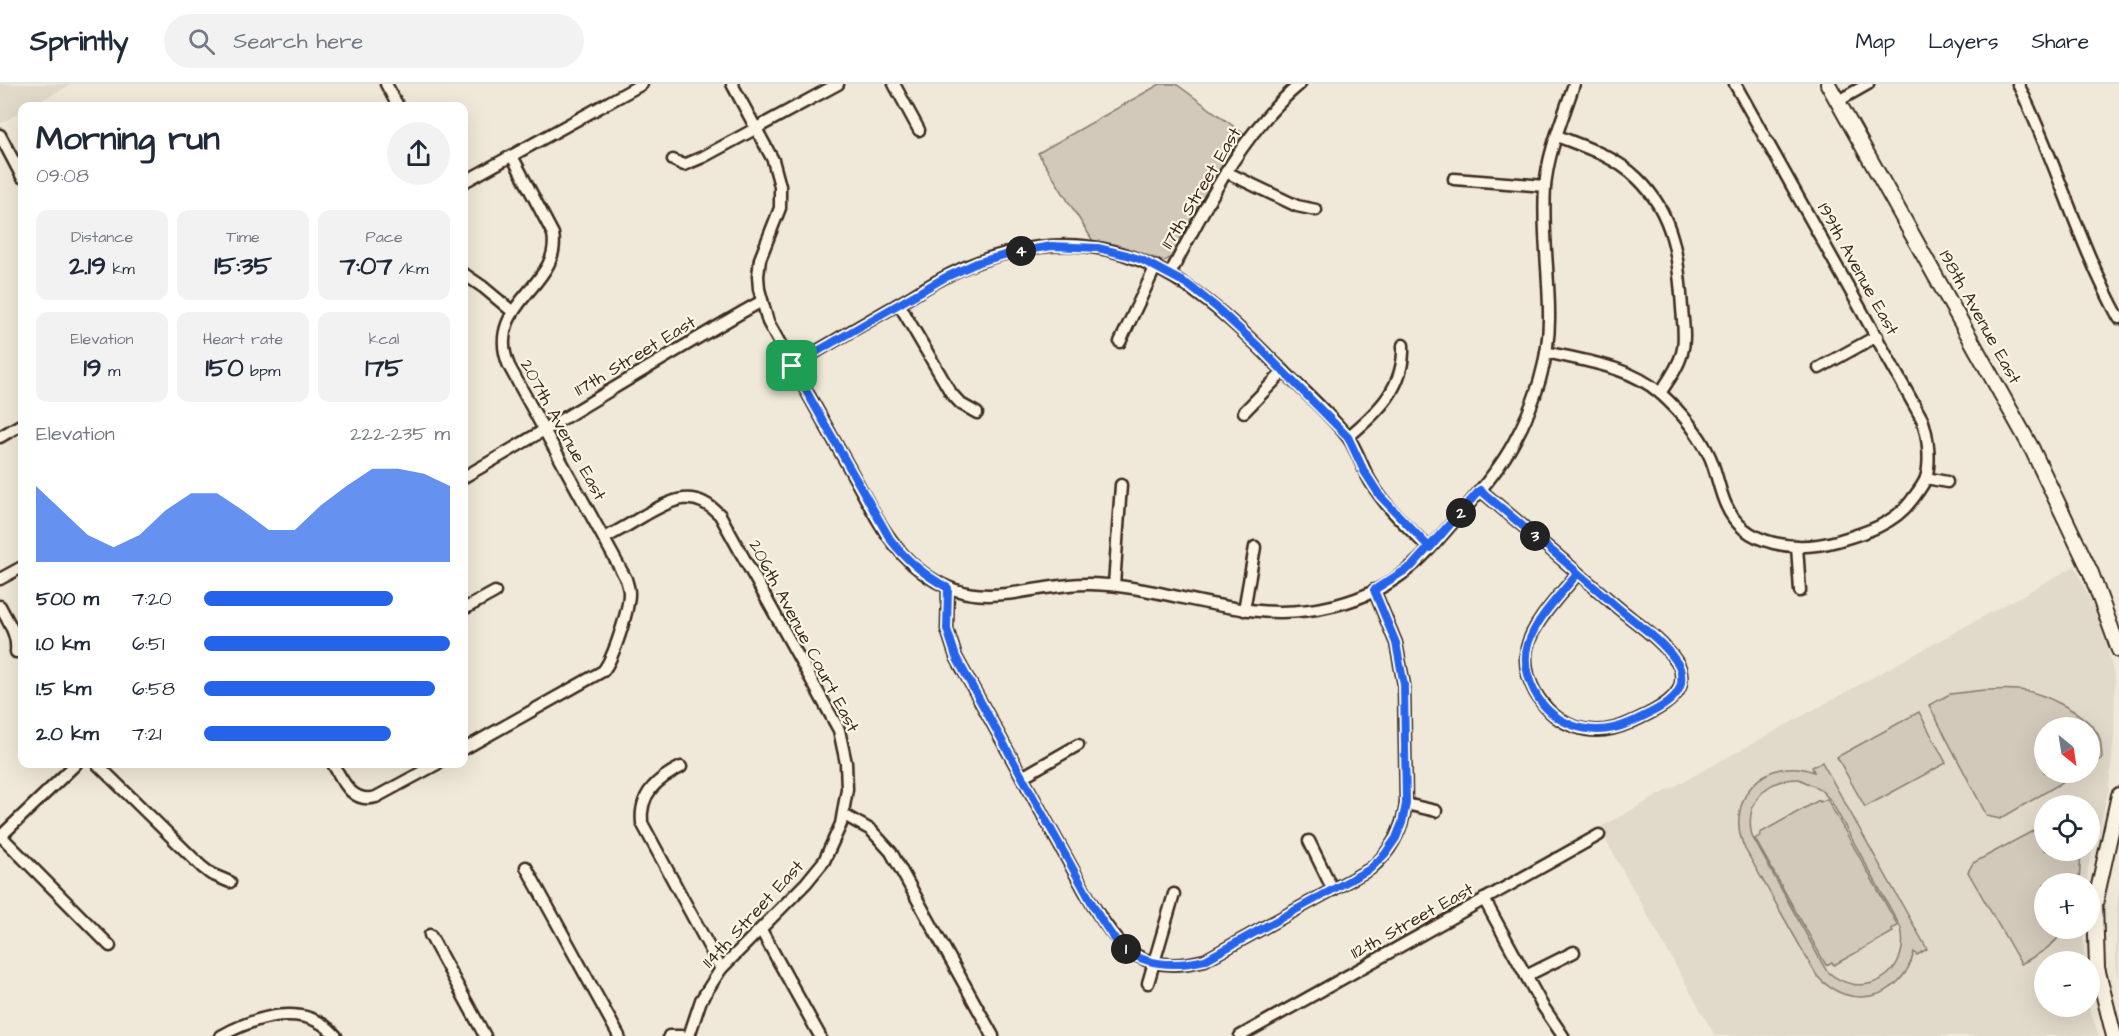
<!DOCTYPE html>
<html lang="en">
<head>
<meta charset="utf-8">
<style>
  body { margin:0; font-family:"Architects Daughter",sans-serif; background:#f2f2f3; color:#1f2937; height:100vh; display:flex; flex-direction:column; font-size:22px; white-space:nowrap }
  * { box-sizing:border-box; margin:0 }
  p { font-size:20px; color:#747a83 }
  .icon { flex:none; width:33px; height:33px; fill:none; stroke:currentColor; stroke-width:2; stroke-linecap:round; stroke-linejoin:round }
  .map { position:relative; flex:1; overflow:hidden }
  .panel { position:absolute; left:18px; top:18px; width:450px; height:666px; display:flex; flex-direction:column; background:#fff; border-radius:12px; box-shadow:0 6px 24px #0002 }
  .panel>* { flex:none }
  .needle { width:39px; rotate:150deg }
  .controls { position:absolute; left:2034px; top:633px; display:grid; gap:12px }
  .controls a { display:grid; place-items:center; width:66px; height:66px; border-radius:50%; background:#fff; box-shadow:0 6px 24px #0002; font-size:30px }
  .pin { position:absolute; display:grid; place-items:center; width:51px; height:51px; color:#fff; margin:-26px; border-radius:12px; box-shadow:0 3px 9px #0006 }
  .km { position:absolute; width:30px; height:30px; margin:-15px; border-radius:50%; background:#222; color:#fff; font-size:16px; line-height:30px; text-align:center }
  .round { display:grid; place-items:center; flex:none; width:63px; height:63px; border-radius:32px; background:#f2f2f3 }
  .headline { display:flex; align-items:center; justify-content:space-between; height:102px; padding:0 18px }
  h1 { font-size:33px; font-weight:700; line-height:45px }
  .metrics { display:grid; grid-template-columns:repeat(3,1fr); gap:9px; height:102px; padding:6px 18px }
  .metrics div { display:grid; align-content:center; border-radius:12px; background:#f2f2f3; text-align:center }
  .metrics b { font-size:26px; font-weight:700 }
  .metrics small { font-size:16px; font-weight:400 }
  .metrics p { font-size:16px }
  .chart { height:168px; padding:12px 18px }
  .chart p { display:flex; justify-content:space-between }
  .chart svg { width:100%; height:108px; margin-top:6px; fill:#2563eb; opacity:.7 }
  ul { padding:0 18px; list-style:none; font-size:20px }
  li { display:grid; grid-template-columns:96px 72px 1fr; align-items:center; height:45px }
  li i { height:15px; border-radius:8px; background:#2563eb }
  header { display:flex; align-items:center; gap:36px; box-sizing:border-box; height:84px; padding:0 30px; background:#fff; border-bottom:2px solid #e0e1e3 }
  header strong { font-size:28px }
  nav { display:flex; gap:33px; margin-inline-start:auto; font-size:21px }
  .search { width:420px; height:54px; background:#f2f2f3; display:flex; align-items:center; gap:15px; box-sizing:border-box; padding:0 21px; border-radius:33px; color:#747a83; font-size:22px }
  .map>svg:first-child { display:block }
  .built { fill:#e1d9c9; fill-rule:evenodd }
  .green { fill:#d2c9ba; stroke:#867a6c; stroke-width:1.5; fill-rule:evenodd }
  .lines { fill:none; stroke-linecap:round; stroke-linejoin:round }
  .minor-casing { stroke:#3b2a1e; stroke-width:15 }
  .major-casing { stroke:#3b2a1e; stroke-width:18 }
  .minor { stroke:#fcf5e5; stroke-width:10 }
  .major { stroke:#fcf5e5; stroke-width:14 }
  .route-casing { stroke:#fff; stroke-width:12 }
  .route { stroke:#2563eb; stroke-width:8 }
  .labels { text-anchor:middle; dominant-baseline:central; stroke-width:4.5; stroke-linejoin:round; paint-order:stroke }
  .street-label { font-size:18px; fill:#3b2a1e; stroke:#fcf5e5 }
</style>
</head>
<body>
<header>
<strong>Sprintly</strong>
<div class="search"><svg class="icon" aria-label="search" viewBox="0 0 24 24"><circle cx="10" cy="10" r="6"/><path d="M15 15l6 6"/></svg>Search here</div>
<nav><a>Map</a><a>Layers</a><a>Share</a></nav>
</header>
<div class="map">
<svg width="2119" height="952" viewBox="0 0 2119 952">
  <rect width="100%" height="100%" fill="#f0e9d9"/>
  <filter id="ink" filterUnits="userSpaceOnUse"><feTurbulence type="fractalNoise" baseFrequency=".0167" numOctaves="2"/><feDisplacementMap in="SourceGraphic" scale="12" xChannelSelector="R" yChannelSelector="G"/><feConvolveMatrix kernelMatrix="1 2 1 2 8 2 1 2 1" color-interpolation-filters="sRGB"/></filter>
  <g filter="url(#ink)">
    <g class="built">
      <polygon points="0,0 72,0 31,22 22,22 22,27 0,40"/>
      <path d="M2075,482L2102,542L2115,596L2114,653L2109,705L2088,783L2087,799L2044,800V844L2082,845L2085,877L2044,878V922L2089,923L2099,952H1715L1599,744ZM2044,644H2090V688H2044ZM2044,722H2090V766H2044Z"/>
      <polygon points="2119,803 2119,895 2116,881 2116,831"/>
    </g>
    <g class="green">
      <polygon points="1160,0 1176,0 1244,50 1211,100 1174,171 1165,177 1093,157 1038,69"/>
      <path d="M1984,606C1995,606 2007,605 2018,606C2040,607 2083,628 2096,647C2102,655 2101,665 2102,674L2090,682V644H2044V688L2078,689L2000,735L1987,732L1929,621L1950,610Z"/>
      <polygon points="1919,628 1946,679 1865,723 1837,673"/>
      <path d="M1822,678L1927,865L1917,871L1914,868C1903,916 1849,928 1817,892L1745,765C1723,718 1763,669 1814,688L1812,683ZM1799,695L1820,705L1831,717L1901,844C1912,891 1861,920 1826,886L1752,752C1744,719 1766,694 1799,695Z"/>
      <polygon points="1827,715 1898,842 1891,845 1893,848 1834,881 1832,878 1826,881 1755,755 1761,751 1760,749 1819,716 1820,718"/>
      <path d="M2044,741V766L2081,767L2079,799L2044,800V844L2065,845C2054,862 2039,870 2021,880L1968,788L1973,779Z"/>
    </g>
    <g class="lines">
      <defs>
        <g id="minor">
          <polyline points="386,0 398,22"/>
          <path d="M732,0L773,76L780,102V124L760,175L758,192L759,205L768,238C794,285 820,332 846,378C868,417 886,461 922,488C979,532 1029,499 1090,500C1144,501 1195,520 1249,526C1306,533 1367,521 1412,482C1429,468 1443,449 1458,433C1478,409 1499,386 1514,358C1535,320 1550,274 1549,230C1549,188 1542,145 1545,103C1548,67 1563,34 1574,0"/>
          <polyline points="894,0 919,46"/>
          <path d="M2018,0C2056,76 2078,159 2119,234"/>
          <polyline points="1838,17 1868,0"/>
          <polyline points="0,51 22,93"/>
          <path d="M1557,52C1585,63 1614,72 1637,94C1674,129 1679,176 1682,224C1683,239 1686,255 1682,269C1678,284 1668,297 1660,309"/>
          <polyline points="673,76 684,81 703,73 838,0"/>
          <polyline points="1226,88 1297,122 1316,126"/>
          <polyline points="1454,95 1545,102"/>
          <polyline points="464,98 642,0"/>
          <polyline points="464,190 483,203 513,228"/>
          <path d="M1170,190C1206,122 1240,50 1300,0"/>
          <polyline points="899,220 951,309 961,320 977,329"/>
          <polyline points="1120,258 1156,182"/>
          <path d="M1546,268C1584,277 1629,282 1660,309C1680,327 1699,349 1710,373C1717,389 1719,406 1726,421C1744,463 1797,468 1837,457C1864,449 1893,441 1911,417C1916,410 1923,402 1926,394C1931,377 1928,351 1922,335L1735,0"/>
          <path d="M792,282C829,260 865,239 902,218C927,203 951,188 978,178C1110,131 1185,189 1274,278C1298,301 1327,327 1347,352C1358,366 1362,385 1372,400C1387,425 1409,444 1429,464"/>
          <polyline points="1819,284 1877,252"/>
          <polyline points="1244,328 1284,287"/>
          <polyline points="0,353 22,340"/>
          <path d="M1348,353C1378,328 1405,303 1403,261"/>
          <path d="M464,393C564,336 662,273 762,217"/>
          <polyline points="1926,394 1947,398"/>
          <path d="M1480,406C1526,444 1571,483 1616,522C1636,539 1661,555 1676,577C1681,583 1682,591 1681,599C1678,618 1645,632 1629,639C1591,656 1555,643 1535,608C1528,595 1524,579 1527,564C1532,539 1562,509 1578,489"/>
          <path d="M605,454C618,447 632,439 645,431C674,415 694,404 720,431L839,646L846,679L847,705L841,740L824,777L806,799L721,885L701,916L689,952"/>
          <polyline points="1797,462 1800,507"/>
          <polyline points="0,495 22,483"/>
          <polyline points="1114,501 1121,401"/>
          <path d="M948,504L947,545L956,573L1092,820C1122,869 1146,891 1205,876L1370,785C1391,768 1402,747 1406,720L1404,601L1396,559L1374,506"/>
          <path d="M0,522C8,538 18,550 16,568"/>
          <polyline points="464,525 495,508"/>
          <polyline points="1244,526 1255,463"/>
          <path d="M464,665L603,587C614,574 629,525 629,509C629,504 627,499 626,495L509,282C483,220 563,201 553,150L512,72"/>
          <polyline points="97,680 202,783 211,790 230,798"/>
          <path d="M333,680C343,697 352,720 376,713L437,680"/>
          <path d="M681,683C657,695 639,710 642,739L721,885"/>
          <polyline points="1022,693 1078,661"/>
          <polyline points="1406,720 1436,727"/>
          <polyline points="844,731 871,746 891,768 993,952"/>
          <polyline points="0,751 110,862"/>
          <polyline points="0,753 76,680"/>
          <polyline points="1309,757 1333,806"/>
          <polyline points="526,783 619,952"/>
          <polyline points="1484,815 1542,921 1563,952"/>
          <polyline points="761,846 820,952"/>
          <polyline points="430,851 485,952"/>
          <polyline points="1526,892 1574,868"/>
          <polyline points="1148,899 1174,810"/>
          <path d="M221,952C255,933 305,916 336,952"/>
          <polyline points="669,952 682,952"/>
          <polyline points="1240,952 1599,751"/>
        </g>
        <g id="major">
          <polyline points="1828,0 2032,365 2091,489 2119,566"/>
          <polyline points="2114,952 2097,884 2095,820 2119,711"/>
        </g>
      </defs>
      <use href="#minor" class="minor-casing"/>
      <use href="#major" class="major-casing"/>
      <use href="#minor" class="minor"/>
      <use href="#major" class="major"/>
    </g>
  </g>
  <g class="lines" filter="url(#ink)">
    <defs>
      <path id="route" d="M792,282L890,455C906,476 924,491 948,504L947,545L956,573L1099,832C1105,841 1111,851 1118,859C1141,883 1176,883 1205,876L1370,785L1385,770L1396,754L1402,739L1406,720L1404,601L1396,559L1374,506L1412,482L1480,406C1526,444 1571,483 1616,522C1636,539 1661,555 1676,577C1681,583 1682,591 1681,599C1678,619 1646,631 1629,639C1590,656 1547,640 1531,600C1526,587 1524,573 1528,560C1537,533 1561,510 1578,489L1480,406L1430,464L1380,412L1364,387L1348,353L1258,262L1216,223L1187,200L1142,176L1127,171L1098,164L1052,162L1015,168L979,178L944,194L792,282"/>
    </defs>
    <use href="#route" class="route-casing"/>
    <use href="#route" class="route"/>
  </g>
  <g class="labels">
    <g class="street-label">
      <text transform="translate(1201 104) rotate(-59)">117th Street East</text>
      <text transform="translate(1858 185) rotate(61)">199th Avenue East</text>
      <text transform="translate(1980 233) rotate(61)">198th Avenue East</text>
      <text transform="translate(635 272) rotate(-31)">117th Street East</text>
      <text transform="translate(563 346) rotate(61)">207th Avenue East</text>
      <text transform="translate(804 552) rotate(62)">206th Avenue Court East</text>
      <text transform="translate(753 830) rotate(-47)">114th Street East</text>
      <text transform="translate(1412 837) rotate(-29)">112th Street East</text>
    </g>
  </g>
</svg>
<div class="controls">
<a><svg class="needle" viewBox="-14 -14 28 28"><path d="M0-13l5 13h-10z" fill="#e53935"/><path d="M0 13l5-13h-10z" fill="#747a83"/></svg></a>
<a><svg class="icon" aria-label="locate" viewBox="0 0 24 24"><circle cx="12" cy="12" r="6"/><path d="M12 2v4M12 18v4M2 12h4M18 12h4"/></svg></a>
<a>+</a>
<a>−</a>
</div>
<div class="pin" style="left:792px;top:282px;background:#1e9e55"><svg class="icon" aria-label="arrive" viewBox="0 0 24 24"><path d="M6 21V4h12l-3 4 3 4H6"/></svg></div>
<b class="km" style="left:1126px;top:865px">1</b>
<b class="km" style="left:1461px;top:429px">2</b>
<b class="km" style="left:1535px;top:452px">3</b>
<b class="km" style="left:1021px;top:167px">4</b>
<section class="panel">
<div class="headline"><div><h1>Morning run</h1><p>09:08</p></div><a class="round"><svg class="icon" aria-label="share" viewBox="0 0 24 24"><path d="M12 15V3M7 8l5-5 5 5M5 13v7h14v-7"/></svg></a></div>
<div class="metrics">
<div><p>Distance</p><b>2.19<small> km</small></b></div>
<div><p>Time</p><b>15:35</b></div>
<div><p>Pace</p><b>7:07<small> /km</small></b></div>
</div>
<div class="metrics">
<div><p>Elevation</p><b>19<small> m</small></b></div>
<div><p>Heart rate</p><b>150<small> bpm</small></b></div>
<div><p>kcal</p><b>175</b></div>
</div>
<div class="chart"><p><span>Elevation</span>222–235 m</p>
<svg viewBox="0 0 160 44" preserveAspectRatio="none"><path d="M0 44V13L10 23L20 33L30 38L40 33L50 23L60 16L70 16L80 23L90 31L100 31L110 21L120 13L130 6L140 6L150 8L160 13V44z"/></svg>
</div>
<ul>
<li><b>500 m</b>7:20<i style="width:77%"></i></li>
<li><b>1.0 km</b>6:51<i style="width:100%"></i></li>
<li><b>1.5 km</b>6:58<i style="width:94%"></i></li>
<li><b>2.0 km</b>7:21<i style="width:76%"></i></li>
</ul>
</section>
</div>
</body>
</html>
